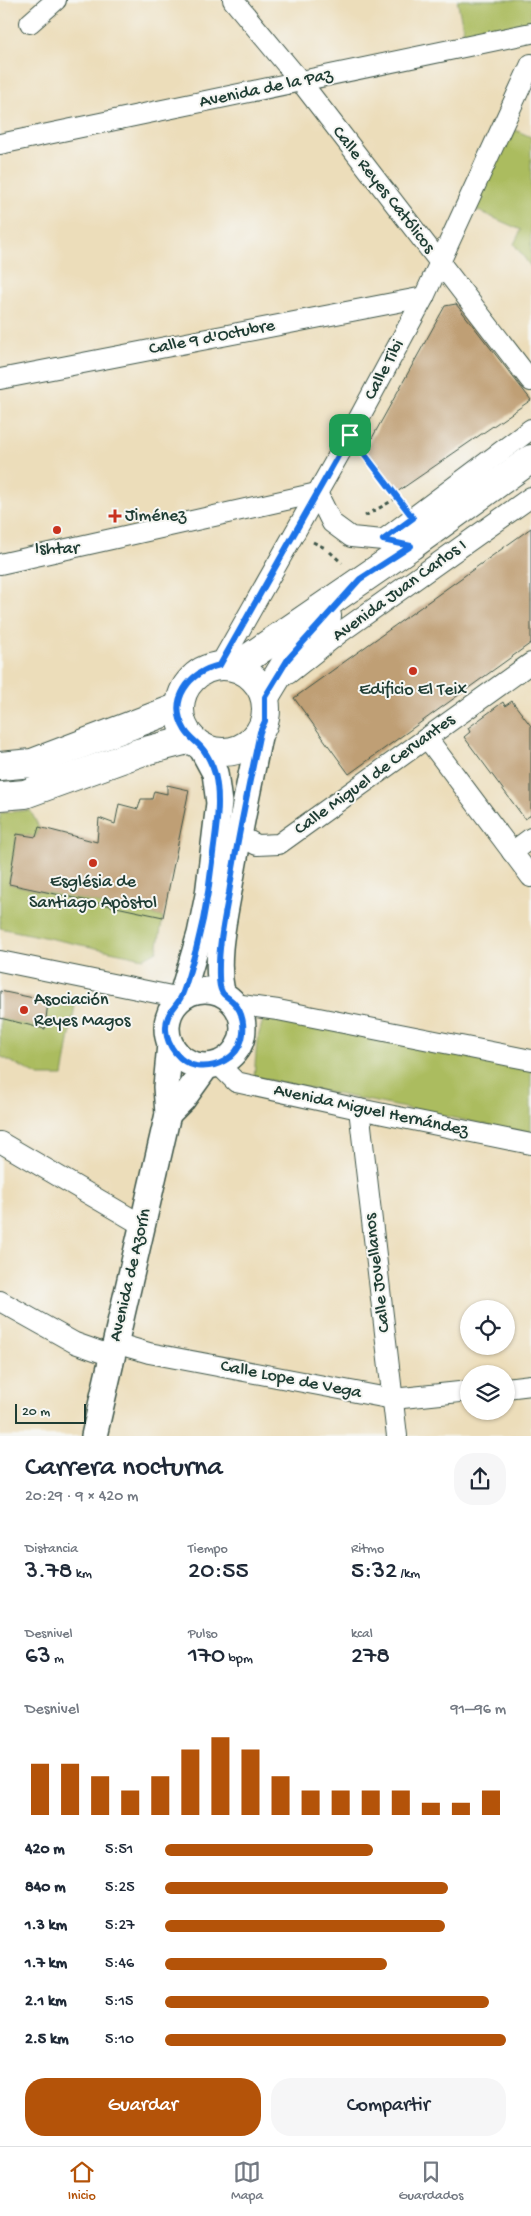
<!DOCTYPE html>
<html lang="es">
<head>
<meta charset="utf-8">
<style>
  body { margin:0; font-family:"Gochi Hand",sans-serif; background:#f6f6f7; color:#1f2937; height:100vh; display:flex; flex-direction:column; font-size:19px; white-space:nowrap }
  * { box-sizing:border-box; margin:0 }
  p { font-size:16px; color:#747a83 }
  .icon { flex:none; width:28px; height:28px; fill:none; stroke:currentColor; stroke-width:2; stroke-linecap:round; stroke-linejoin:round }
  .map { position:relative; height:1436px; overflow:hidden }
  .sheet { display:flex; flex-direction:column; background:#fff; flex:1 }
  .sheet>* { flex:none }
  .buttons { position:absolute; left:460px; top:1300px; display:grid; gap:10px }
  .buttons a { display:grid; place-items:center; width:55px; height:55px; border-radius:50%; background:#fff; box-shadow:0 1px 4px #0004; font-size:25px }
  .scale { position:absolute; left:15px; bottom:12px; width:71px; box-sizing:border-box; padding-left:5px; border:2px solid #1f3d34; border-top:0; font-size:14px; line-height:18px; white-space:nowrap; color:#1f3d34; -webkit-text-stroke:4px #f6f6f2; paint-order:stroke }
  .pin { position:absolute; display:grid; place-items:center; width:42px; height:42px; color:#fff; margin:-21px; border-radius:10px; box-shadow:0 2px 8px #0006 }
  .round { display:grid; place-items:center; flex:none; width:52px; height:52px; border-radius:20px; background:#f6f6f7 }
  .summary { display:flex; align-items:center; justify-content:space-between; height:85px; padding:0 25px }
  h1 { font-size:28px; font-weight:600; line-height:38px }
  .stats { display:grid; grid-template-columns:repeat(3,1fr); gap:8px; height:85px; padding:5px 25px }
  .stats div { display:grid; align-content:center }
  .stats b { font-size:25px; font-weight:600 }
  .stats small { font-size:14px; font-weight:400 }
  .stats p { font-size:14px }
  .chart { height:140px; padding:10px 25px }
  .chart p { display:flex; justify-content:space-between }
  .chart svg { width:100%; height:90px; margin-top:5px; stroke:#b45309; stroke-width:6 }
  .cta { display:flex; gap:10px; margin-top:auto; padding:10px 25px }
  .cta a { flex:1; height:58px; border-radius:20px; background:#b45309; color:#fff; font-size:20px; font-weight:600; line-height:58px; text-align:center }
  .cta a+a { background:#f6f6f7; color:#1f2937 }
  ul { padding:0 25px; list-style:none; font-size:16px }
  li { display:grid; grid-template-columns:80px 60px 1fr; align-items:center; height:38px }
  li i { height:12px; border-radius:6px; background:#b45309 }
  .dock { display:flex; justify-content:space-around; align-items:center; height:70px; border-top:1px solid #e0e1e3; background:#fff; font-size:14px; color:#747a83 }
  .dock a { display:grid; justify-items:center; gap:2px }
  .dock .on { color:#b45309 }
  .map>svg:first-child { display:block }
  .green { fill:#abbc5f; stroke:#657c4a }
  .building { fill:#bf9f75 }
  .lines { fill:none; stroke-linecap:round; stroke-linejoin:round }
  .minor-casing { stroke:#3e5548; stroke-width:22 }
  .tertiary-casing { stroke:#3e5548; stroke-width:28 }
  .secondary-casing { stroke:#3e5548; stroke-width:30 }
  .path { stroke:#3e5548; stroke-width:3; stroke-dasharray:4 4; stroke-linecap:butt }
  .minor { stroke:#fff; stroke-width:20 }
  .tertiary { stroke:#fff; stroke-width:25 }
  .secondary { stroke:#fff; stroke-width:28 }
  .route-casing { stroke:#fff; stroke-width:10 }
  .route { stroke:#1a73e8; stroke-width:6 }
  .poi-dot { fill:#c8321e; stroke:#f6f6f2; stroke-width:2 }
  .labels { text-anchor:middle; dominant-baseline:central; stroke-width:4; stroke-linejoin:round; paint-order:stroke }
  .street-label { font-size:18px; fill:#1f3d34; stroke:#f6f6f2 }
  .poi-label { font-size:18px; fill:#1f3d34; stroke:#f6f6f2 }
</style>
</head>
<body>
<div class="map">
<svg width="531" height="1436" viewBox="0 0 531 1436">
  <rect width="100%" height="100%" fill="#f6f6f2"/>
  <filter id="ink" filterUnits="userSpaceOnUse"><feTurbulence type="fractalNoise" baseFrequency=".02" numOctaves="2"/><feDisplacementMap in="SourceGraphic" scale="10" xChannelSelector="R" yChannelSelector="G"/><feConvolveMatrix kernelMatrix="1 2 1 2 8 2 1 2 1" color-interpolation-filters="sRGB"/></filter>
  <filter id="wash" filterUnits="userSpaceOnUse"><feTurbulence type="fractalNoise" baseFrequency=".0096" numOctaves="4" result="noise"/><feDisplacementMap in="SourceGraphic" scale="20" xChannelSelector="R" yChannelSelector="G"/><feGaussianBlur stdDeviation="1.12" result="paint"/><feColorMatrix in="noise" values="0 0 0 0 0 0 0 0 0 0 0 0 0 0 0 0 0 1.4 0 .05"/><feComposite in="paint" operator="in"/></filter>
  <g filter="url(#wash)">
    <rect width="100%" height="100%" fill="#ecddba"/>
    <g class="green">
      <polygon points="457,0 531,0 531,33 467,47"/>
      <polygon points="504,125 531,137 531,267 514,244 521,230 467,206"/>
      <polygon points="30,810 39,827 36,837 17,834 9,884 163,917 157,951 144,958 0,928 0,813"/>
      <polygon points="48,1001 75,1005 63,1076 39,1076 0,1056 0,1018 45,1029"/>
      <polygon points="264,1016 531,1069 531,1134 254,1077 257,1041"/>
    </g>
    <g id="blocks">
      <g class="building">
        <polygon points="456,304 531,400 397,492 366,449 445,306"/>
        <polygon points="531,528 531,643 349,774 294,698"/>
        <polygon points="512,701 531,726 531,815 525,819 464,737 470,732 468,728 503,702 505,706"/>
        <polygon points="167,785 189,790 163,917 9,884 17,834 36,837 39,827 97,842 99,818 115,824 119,804 138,809 141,799 152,799 154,791 167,794"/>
        <polygon points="0,991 48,1001 45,1029 0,1018"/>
      </g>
    </g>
  </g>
  <g filter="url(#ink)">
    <use href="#blocks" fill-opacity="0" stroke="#3e5548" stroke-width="1"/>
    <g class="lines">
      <defs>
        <g id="minor">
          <polyline points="233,0 301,82 531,381"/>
          <polyline points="30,23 56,0"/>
          <polyline points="0,144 531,33"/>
          <polyline points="0,379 424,297"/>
          <polyline points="383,540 531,429"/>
          <polyline points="0,564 317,493 332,523 351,537 383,540 411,546"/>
          <polyline points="220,665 350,435 424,297 531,64"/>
          <polyline points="288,674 341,632 531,497"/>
          <polyline points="427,738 531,877"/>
          <polyline points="238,835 257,845 279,844 531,663"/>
          <polyline points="512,852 531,838"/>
          <polyline points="0,961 181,998"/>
          <polyline points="235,1004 278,1010 531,1060"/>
          <polyline points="218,1064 236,1082 359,1109 531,1144"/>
          <polyline points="359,1109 397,1436"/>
          <polyline points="0,1142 142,1225"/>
          <polyline points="0,1301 75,1343 112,1356"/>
          <polyline points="115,1343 149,1353 393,1399 469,1391"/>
          <polyline points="506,1388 531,1385"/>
        </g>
        <g id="tertiary">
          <circle cx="205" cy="1028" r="38"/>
          <path d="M222,993C215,959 223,925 229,891C238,837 249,785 260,732"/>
          <polyline points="181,998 200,934 208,895 219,803 215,773 201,747"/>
          <polyline points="168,1114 183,1099 206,1067"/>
          <polyline points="94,1436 168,1114 166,1087 170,1044"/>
        </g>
        <g id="secondary">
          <circle cx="223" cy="709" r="43"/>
          <polyline points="235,667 411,546 531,459"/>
          <polyline points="265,697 288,659 327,616"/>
          <polyline points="0,766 32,763 179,707"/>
          <polyline points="0,796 25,794 141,752 192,739"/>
        </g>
      </defs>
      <use href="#minor" class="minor-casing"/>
      <use href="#tertiary" class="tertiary-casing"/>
      <use href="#secondary" class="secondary-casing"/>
      <g class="path">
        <polyline points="364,454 399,500"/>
        <polyline points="365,516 397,498"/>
        <polyline points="313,542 325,548"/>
        <polyline points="330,552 342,563"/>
      </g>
      <use href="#minor" class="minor"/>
      <use href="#tertiary" class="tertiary"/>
      <use href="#secondary" class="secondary"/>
    </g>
  </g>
  <g class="lines" filter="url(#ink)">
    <defs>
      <path id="route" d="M350,435L413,518L383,540L411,546L360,579L288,659L265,697V721L260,732C249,785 237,839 229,893C224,920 218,948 219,976C219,980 220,988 222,992C224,996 231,999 234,1003C243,1012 245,1027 242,1039C237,1058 216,1069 196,1066C180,1063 167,1046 166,1030C165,1013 175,1009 181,997C184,991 186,983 188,977C200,939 208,901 212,862C215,833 222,803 215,774C213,766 206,751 199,745C194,740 189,737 185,730C167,700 189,672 220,665Z"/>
    </defs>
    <use href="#route" class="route-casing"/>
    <use href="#route" class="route"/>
  </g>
  <g class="poi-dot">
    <path d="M112.5 508.5h5v5h5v5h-5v5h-5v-5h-5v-5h5z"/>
    <circle cx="57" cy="530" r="5"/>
    <circle cx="413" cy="671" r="5"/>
    <circle cx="93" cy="863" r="5"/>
    <circle cx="24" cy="1010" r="5"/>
  </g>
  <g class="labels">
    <g class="street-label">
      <text transform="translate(266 89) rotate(-12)">Avenida de la Paz</text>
      <text transform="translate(383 190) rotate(52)">Calle Reyes Católicos</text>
      <text transform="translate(212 338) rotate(-11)">Calle 9 d'Octubre</text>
      <text transform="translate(385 370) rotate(-62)">Calle Tibi</text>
      <text transform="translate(400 591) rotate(-36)">Avenida Juan Carlos I</text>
      <text transform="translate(375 775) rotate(-36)">Calle Miguel de Cervantes</text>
      <text transform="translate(371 1111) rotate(12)">Avenida Miguel Hernández</text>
      <text transform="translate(378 1273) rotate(-97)">Calle Jovellanos</text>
      <text transform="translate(131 1275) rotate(-77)">Avenida de Azorín</text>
      <text transform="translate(291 1380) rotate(11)">Calle Lope de Vega</text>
    </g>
    <g class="poi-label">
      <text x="125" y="516" text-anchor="start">Jiménez</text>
      <text x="57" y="549">Ishtar</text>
      <text x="413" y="690">Edificio El Teix</text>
      <text x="93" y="882">Església de<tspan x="93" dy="21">Santiago Apòstol</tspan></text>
      <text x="34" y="1000" text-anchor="start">Asociación<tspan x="34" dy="21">Reyes Magos</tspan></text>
    </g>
  </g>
</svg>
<div class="buttons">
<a><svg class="icon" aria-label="locate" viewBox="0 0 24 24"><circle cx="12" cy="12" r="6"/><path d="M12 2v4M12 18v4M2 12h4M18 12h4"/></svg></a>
<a><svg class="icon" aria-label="layers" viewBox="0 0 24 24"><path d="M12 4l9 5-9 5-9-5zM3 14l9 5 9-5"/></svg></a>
</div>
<div class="scale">20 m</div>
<div class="pin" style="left:350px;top:435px;background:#1e9e55"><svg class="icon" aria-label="arrive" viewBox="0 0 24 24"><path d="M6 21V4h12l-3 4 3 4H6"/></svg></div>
</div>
<section class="sheet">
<div class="summary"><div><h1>Carrera nocturna</h1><p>20:29 · 9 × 420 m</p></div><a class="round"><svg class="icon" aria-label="share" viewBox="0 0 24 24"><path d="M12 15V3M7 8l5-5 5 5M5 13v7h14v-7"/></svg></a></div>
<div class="stats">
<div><p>Distancia</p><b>3.78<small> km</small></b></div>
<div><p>Tiempo</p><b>20:55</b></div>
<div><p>Ritmo</p><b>5:32<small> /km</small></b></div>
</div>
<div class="stats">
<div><p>Desnivel</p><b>63<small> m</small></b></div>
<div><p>Pulso</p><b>170<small> bpm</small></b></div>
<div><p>kcal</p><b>278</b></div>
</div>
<div class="chart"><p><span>Desnivel</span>91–96 m</p>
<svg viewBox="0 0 160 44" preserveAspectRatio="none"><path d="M5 44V19M15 44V19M25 44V25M35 44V32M45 44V25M55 44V12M65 44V6M75 44V12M85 44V25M95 44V32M105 44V32M115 44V32M125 44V32M135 44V38M145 44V38M155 44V32"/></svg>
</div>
<ul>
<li><b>420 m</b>5:51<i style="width:61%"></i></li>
<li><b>840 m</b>5:25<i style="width:83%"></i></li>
<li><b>1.3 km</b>5:27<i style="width:82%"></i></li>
<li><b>1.7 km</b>5:46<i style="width:65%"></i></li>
<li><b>2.1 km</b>5:15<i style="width:95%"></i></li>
<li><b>2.5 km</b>5:10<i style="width:100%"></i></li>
</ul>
<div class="cta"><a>Guardar</a><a>Compartir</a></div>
</section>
<nav class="dock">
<a class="on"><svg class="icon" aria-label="home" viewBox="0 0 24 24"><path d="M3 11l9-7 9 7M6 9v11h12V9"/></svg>Inicio</a>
<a><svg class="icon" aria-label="map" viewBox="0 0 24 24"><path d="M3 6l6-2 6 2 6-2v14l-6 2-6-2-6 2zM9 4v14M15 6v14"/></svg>Mapa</a>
<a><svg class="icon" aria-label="saved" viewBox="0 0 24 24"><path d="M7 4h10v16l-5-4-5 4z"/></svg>Guardados</a>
</nav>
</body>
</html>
